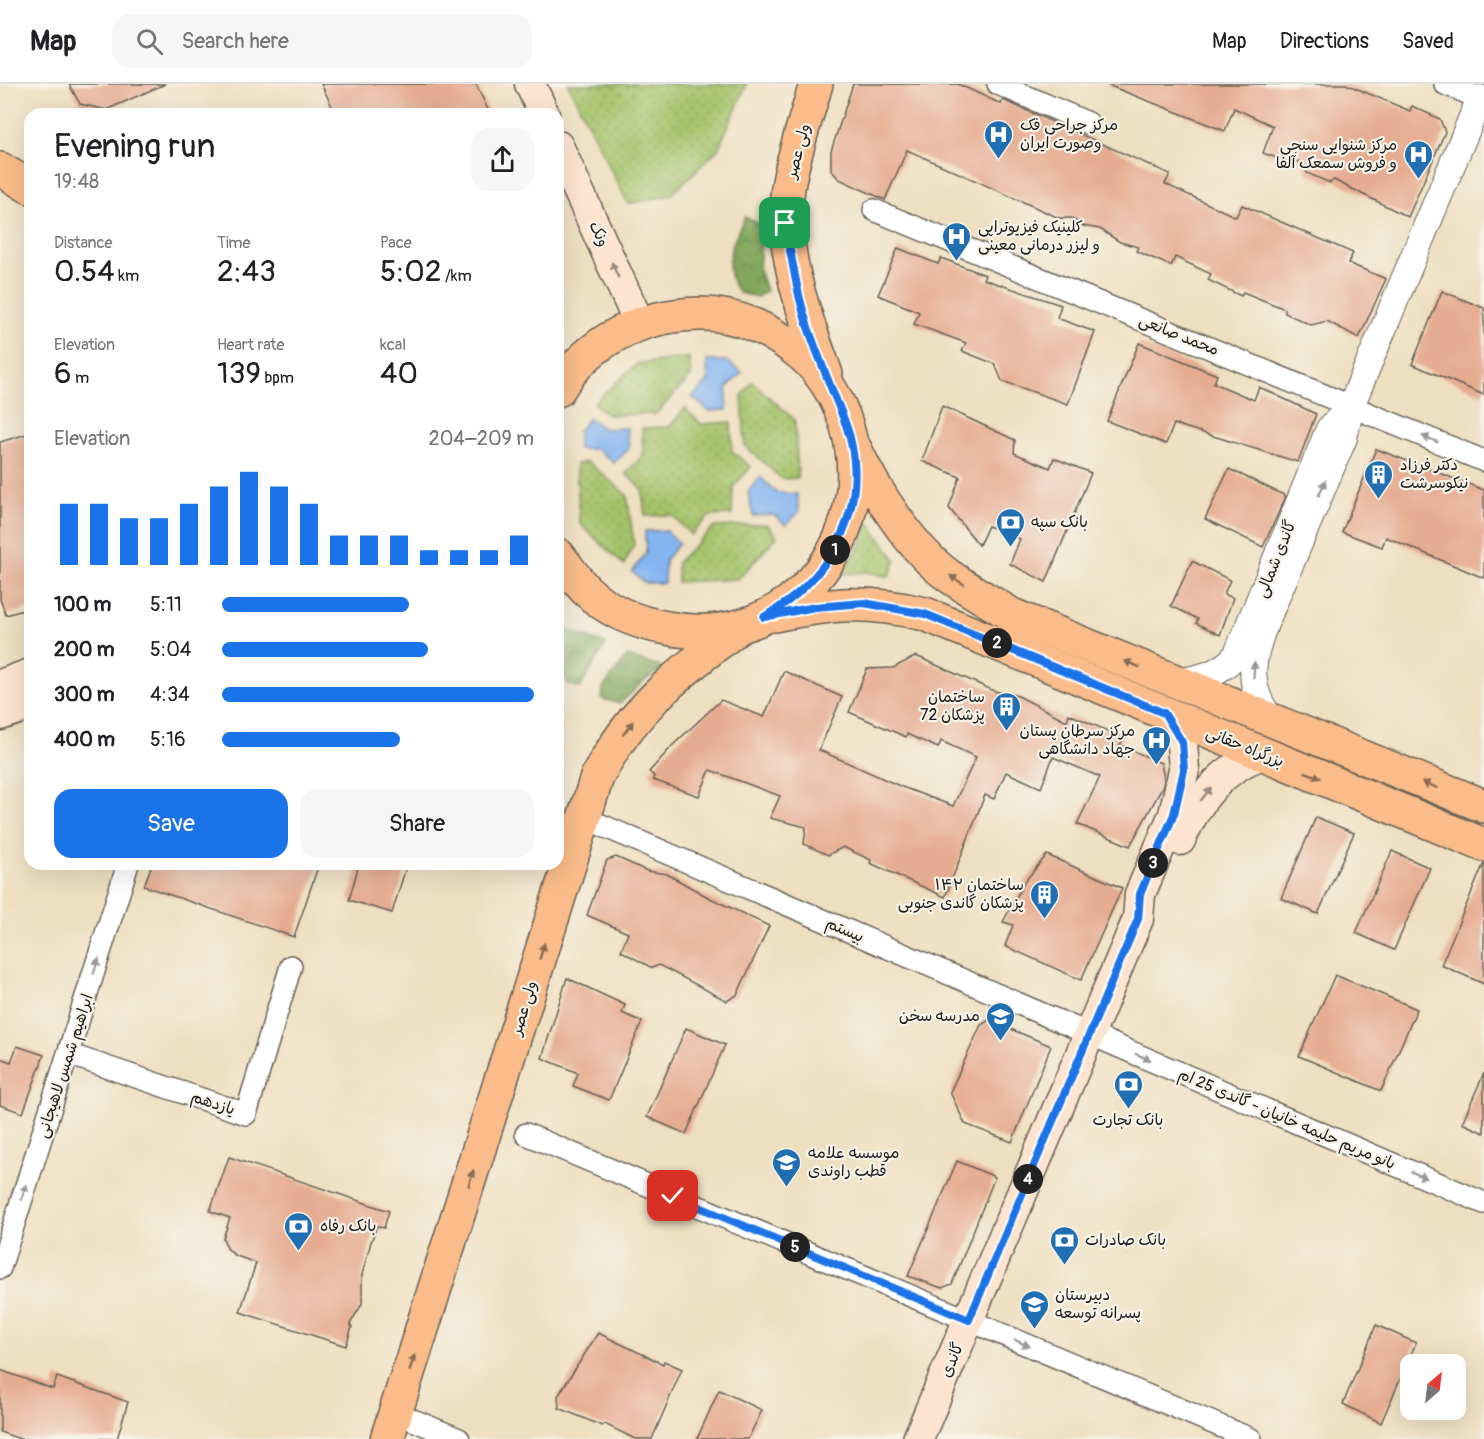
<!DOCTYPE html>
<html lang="en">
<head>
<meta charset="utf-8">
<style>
  body { margin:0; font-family:Pangolin,"Playpen Sans Arabic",sans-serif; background:#f6f6f6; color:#202124; height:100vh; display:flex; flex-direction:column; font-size:22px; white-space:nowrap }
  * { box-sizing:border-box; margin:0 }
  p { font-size:20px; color:#757577 }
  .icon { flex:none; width:33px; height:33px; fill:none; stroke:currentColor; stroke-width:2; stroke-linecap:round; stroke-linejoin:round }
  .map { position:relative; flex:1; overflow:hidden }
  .sheet { position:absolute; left:24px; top:24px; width:540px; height:762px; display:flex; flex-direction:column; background:#fff; border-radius:18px; box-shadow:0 6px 24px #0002 }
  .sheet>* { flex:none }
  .needle { width:39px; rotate:28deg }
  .tools { position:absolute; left:1400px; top:1270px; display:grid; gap:12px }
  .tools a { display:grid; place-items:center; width:66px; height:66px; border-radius:12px; background:#fff; box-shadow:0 6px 24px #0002; font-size:30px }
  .pin { position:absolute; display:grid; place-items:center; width:51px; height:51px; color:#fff; margin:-26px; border-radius:12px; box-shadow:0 3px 9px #0006 }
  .km { position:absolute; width:30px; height:30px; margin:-15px; border-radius:50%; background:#222; color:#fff; font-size:16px; line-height:30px; text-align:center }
  .round { display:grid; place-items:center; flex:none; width:63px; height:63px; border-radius:18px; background:#f6f6f6 }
  .summary { display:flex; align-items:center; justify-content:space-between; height:102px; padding:0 30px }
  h1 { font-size:33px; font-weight:600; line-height:45px }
  .stats { display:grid; grid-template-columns:repeat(3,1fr); gap:9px; height:102px; padding:6px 30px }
  .stats div { display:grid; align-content:center }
  .stats b { font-size:30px; font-weight:600 }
  .stats small { font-size:16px; font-weight:400 }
  .stats p { font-size:16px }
  .chart { height:168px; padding:12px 30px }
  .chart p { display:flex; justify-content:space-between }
  .chart svg { width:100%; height:108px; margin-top:6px; stroke:#1a73e8; stroke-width:6 }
  .primary-button { display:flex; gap:12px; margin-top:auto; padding:12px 30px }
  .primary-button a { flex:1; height:69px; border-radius:18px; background:#1a73e8; color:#fff; font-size:24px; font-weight:600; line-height:69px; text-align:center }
  .primary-button a+a { background:#f6f6f6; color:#202124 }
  ul { padding:0 30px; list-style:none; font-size:20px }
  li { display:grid; grid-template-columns:96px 72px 1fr; align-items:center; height:45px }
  li i { height:15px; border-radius:8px; background:#1a73e8 }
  header { display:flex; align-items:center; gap:36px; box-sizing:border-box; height:84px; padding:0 30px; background:#fff; border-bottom:2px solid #e0e0e0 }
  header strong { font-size:28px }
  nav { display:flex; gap:33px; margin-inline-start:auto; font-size:21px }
  .search { width:420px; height:54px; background:#f6f6f6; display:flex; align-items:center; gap:15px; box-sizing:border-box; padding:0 21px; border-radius:18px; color:#757577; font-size:22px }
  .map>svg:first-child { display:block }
  .grass { fill:url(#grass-dots); stroke:#606f42; stroke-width:1.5 }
  .forest { fill:url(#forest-crowns); stroke:#50623c; stroke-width:1.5 }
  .water { fill:#85b5f1; stroke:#506886; stroke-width:1.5 }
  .building { fill:#e6ac91 }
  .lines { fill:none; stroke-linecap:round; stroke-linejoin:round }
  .minor-casing { stroke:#666055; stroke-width:24 }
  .tertiary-casing { stroke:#666055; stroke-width:28 }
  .secondary-casing { stroke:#666055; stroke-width:33 }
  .primary-casing { stroke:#666055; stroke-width:36 }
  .minor { stroke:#fff; stroke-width:21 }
  .tertiary { stroke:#fff; stroke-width:26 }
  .secondary { stroke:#fde4d0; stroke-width:30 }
  .primary { stroke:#f9bc8a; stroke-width:33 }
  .oneway { fill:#988a7f }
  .oneway2 { fill:#999 }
  .oneway3 { fill:#8a6c53 }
  .route-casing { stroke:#fff; stroke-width:12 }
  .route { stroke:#1a73e8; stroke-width:8 }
  .labels { text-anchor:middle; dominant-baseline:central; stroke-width:4.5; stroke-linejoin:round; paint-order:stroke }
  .poi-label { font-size:16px; fill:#1c1c1c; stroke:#f7f3e8; text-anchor:start }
  .street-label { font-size:16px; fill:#1c1c1c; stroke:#f7f3e8 }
</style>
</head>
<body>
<header>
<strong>Map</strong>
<div class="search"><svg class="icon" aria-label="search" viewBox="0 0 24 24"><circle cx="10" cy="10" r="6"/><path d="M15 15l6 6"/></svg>Search here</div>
<nav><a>Map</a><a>Directions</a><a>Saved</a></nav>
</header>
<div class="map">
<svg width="1484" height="1355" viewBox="0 0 1484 1355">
  <defs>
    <pattern id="grass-dots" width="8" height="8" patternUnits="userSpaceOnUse" patternTransform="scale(1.5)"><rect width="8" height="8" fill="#a4c269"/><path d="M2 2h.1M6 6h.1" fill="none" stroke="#8da65a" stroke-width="1.8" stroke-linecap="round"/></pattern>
    <pattern id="forest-crowns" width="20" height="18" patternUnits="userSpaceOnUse" patternTransform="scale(1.5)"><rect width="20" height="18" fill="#83a85d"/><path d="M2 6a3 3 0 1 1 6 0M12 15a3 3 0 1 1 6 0" fill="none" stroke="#6a884c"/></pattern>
  </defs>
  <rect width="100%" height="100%" fill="#f7f3e8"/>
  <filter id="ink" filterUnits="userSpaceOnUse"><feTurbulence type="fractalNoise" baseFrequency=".0167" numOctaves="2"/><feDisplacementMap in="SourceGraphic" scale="12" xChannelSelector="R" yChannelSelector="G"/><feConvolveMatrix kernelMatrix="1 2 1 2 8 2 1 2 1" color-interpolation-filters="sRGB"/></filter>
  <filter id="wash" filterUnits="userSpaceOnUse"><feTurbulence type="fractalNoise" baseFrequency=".008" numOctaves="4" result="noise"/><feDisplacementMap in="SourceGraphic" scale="24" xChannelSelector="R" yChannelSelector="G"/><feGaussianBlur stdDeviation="1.35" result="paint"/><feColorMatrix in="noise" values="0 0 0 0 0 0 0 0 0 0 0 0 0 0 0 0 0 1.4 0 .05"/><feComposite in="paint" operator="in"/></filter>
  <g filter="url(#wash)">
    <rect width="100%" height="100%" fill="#eedfc0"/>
    <g class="grass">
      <polygon points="568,0 747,0 718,65 671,111 628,120"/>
      <polygon points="689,273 691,292 656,330 607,331 594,319 637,280"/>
      <polygon points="752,298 795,336 798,394 782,395 745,362 742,312"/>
      <polygon points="685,324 701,340 731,338 732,367 751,383 733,403 732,431 709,432 691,451 672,431 645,432 642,405 626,390 643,371 642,344 669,343"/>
      <polygon points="588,378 627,411 634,460 624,481 580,440 576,380"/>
      <polygon points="866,435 896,476 889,493 868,488 840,490 859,464"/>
      <polygon points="767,440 777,453 738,495 677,498 677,478 714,443"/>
    </g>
    <g class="forest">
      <path d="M745,133L762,141L759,186L766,207L757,213L739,209C720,185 732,157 745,133Z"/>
      <polygon points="563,545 606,560 580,604 568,600 558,578 558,548"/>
      <polygon points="627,572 664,584 644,597 620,620 602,615 603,604"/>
    </g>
    <g class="water">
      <polygon points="707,277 726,277 742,288 727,304 727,326 709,327 692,313 708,298"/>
      <polygon points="589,334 604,345 627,344 629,365 614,379 597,365 578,365 578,347"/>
      <polygon points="760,393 777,409 797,410 799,428 786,441 774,431 753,432 748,408"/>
      <polygon points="645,447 666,447 679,459 665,476 664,499 645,499 632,488 646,469"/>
    </g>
    <g id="blocks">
      <g class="building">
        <polygon points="69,0 165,0 106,26 80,20"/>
        <polygon points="321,0 476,0 490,30 336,30"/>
        <polygon points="853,0 958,0 1001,20 1003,16 1170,90 1165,100 1236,133 1242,121 1353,169 1348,179 1386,195 1359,254 1327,237 1311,241 1285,229 1285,225 1243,208 1241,212 1208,196 1211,190 1175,173 1171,182 1136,167 1138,163 1120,158 1100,145 1083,142 1072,134 1059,134 907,66 885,116 839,95 831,86 831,67"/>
        <polygon points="1105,0 1346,0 1410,27 1412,22 1440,35 1445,48 1408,133 1334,96 1330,99 1307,89 1303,78 1285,77 1263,69 1273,42 1234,24 1225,47"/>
        <polygon points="898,164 938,180 941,174 985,191 983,195 1061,221 1057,234 1095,248 1068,320 1002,297 995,280 962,267 966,259 914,240 919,228 878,211"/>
        <polygon points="1442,207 1484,224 1484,311 1412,280"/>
        <polygon points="1139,259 1217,291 1214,299 1254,316 1259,303 1316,330 1298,378 1174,340 1166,360 1107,337"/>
        <polygon points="942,322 1015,356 1014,369 1050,384 1054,374 1091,389 1046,498 1010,480 1020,455 988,442 979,461 949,424 960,393 922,377"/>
        <polygon points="30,349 30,524 6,531 0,515 0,358"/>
        <polygon points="1376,365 1484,406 1484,494 1386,453 1382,463 1342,448"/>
        <polygon points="1229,385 1286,412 1263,463 1205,435"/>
        <polygon points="1192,477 1230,496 1224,510 1233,514 1220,551 1196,539 1198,535 1171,522"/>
        <polygon points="916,572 994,607 1018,612 1067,637 1069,630 1124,654 1120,661 1161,679 1164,695 1163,702 1130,762 1077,740 1100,693 1053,673 1041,704 1006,688 994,715 985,711 945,813 870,779 871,776 843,763 828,771 804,760 806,743 770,734 780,712 710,686 699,712 653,696 654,692 649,688 673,661 721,616 764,633 784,587 842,613 819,666 902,703 953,722 976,673 941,657 938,664 907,650 906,653 849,628 867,585 893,584"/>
        <polygon points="1316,733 1354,749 1318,830 1281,814"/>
        <polygon points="1392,767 1430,784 1394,866 1356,849"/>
        <polygon points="1047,771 1122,804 1081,896 1005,862 1013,841 1003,838 1025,797"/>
        <polygon points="616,773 647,787 667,790 706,812 769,842 737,911 727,917 659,881 652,884 621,867 628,849 587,831 607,776"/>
        <polygon points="1484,779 1484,900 1441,881"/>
        <polygon points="152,780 319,780 294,853 144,802"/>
        <polygon points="359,780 407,780 392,829 349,816"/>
        <polygon points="1335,891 1417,925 1381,1007 1299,972"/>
        <polygon points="567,894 625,921 622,929 642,938 609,1016 573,1002 578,989 542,974"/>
        <polygon points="989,936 1051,962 1012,1058 965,1040 950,1008 981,941"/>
        <polygon points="686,944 725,961 686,1050 647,1033"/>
        <polygon points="17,962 44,971 23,1029 0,1021 0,974 11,978"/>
        <polygon points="1484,989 1484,1049 1462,1039"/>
        <polygon points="229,1073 389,1127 384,1144 377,1142 371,1158 362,1191 362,1220 350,1240 352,1243 346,1262 240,1228 256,1179 234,1171 227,1164 223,1154 230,1134 210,1127"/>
        <polygon points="957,1077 995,1093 952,1200 942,1204 908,1192"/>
        <polygon points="1376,1241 1416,1259 1381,1339 1343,1320"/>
        <polygon points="598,1249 663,1280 664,1277 682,1285 652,1355 635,1355 605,1340 602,1342 559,1324 558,1312"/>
        <polygon points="0,1286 53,1305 57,1293 128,1318 117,1355 20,1355 0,1348"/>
        <polygon points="719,1306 762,1326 748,1355 697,1355"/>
      </g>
    </g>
  </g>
  <g filter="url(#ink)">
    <use href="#blocks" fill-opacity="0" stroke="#666055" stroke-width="1.5"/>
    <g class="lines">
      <defs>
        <g id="minor">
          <polyline points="998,0 1088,39"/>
          <polyline points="1445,0 1484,16"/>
          <polyline points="874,126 1484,377"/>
          <polyline points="601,741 1484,1119"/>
          <polyline points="68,970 246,1030 291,882"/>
          <polyline points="526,1050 1251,1355"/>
          <polyline points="0,1184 128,780"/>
          <polyline points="396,1329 459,1355"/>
        </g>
        <g id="tertiary">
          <polyline points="1351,322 1480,14"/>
          <path d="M1176,598C1200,594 1221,590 1237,570L1329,345L1351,322L1344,354L1265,540C1250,578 1246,606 1274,638"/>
        </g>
        <g id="secondary">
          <polyline points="530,0 544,30"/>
          <polyline points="558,62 639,239"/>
          <polyline points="0,601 30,590"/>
          <polyline points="0,631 30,621"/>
          <path d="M1180,756C1198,716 1220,685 1262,670"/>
          <polyline points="918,1355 1138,835 1140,810 1174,730 1184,686 1182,658 1164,629"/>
        </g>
        <g id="primary">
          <path d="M816,0C807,32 795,65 789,98C777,159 805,234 826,290"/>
          <polyline points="0,85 30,103"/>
          <path d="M558,306C589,256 641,231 699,230C737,229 773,247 802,271C823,289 839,316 847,343C880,457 786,568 667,544C637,539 609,528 586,506C576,496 567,482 558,471"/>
          <path d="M855,365C874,406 912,466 949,492C969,506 991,518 1012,531L1484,722"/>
          <path d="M774,531C834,519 866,516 925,530L1484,761"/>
          <path d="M387,1355L597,693C632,624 680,589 739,543"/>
        </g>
      </defs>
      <use href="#minor" class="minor-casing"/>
      <use href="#tertiary" class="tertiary-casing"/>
      <use href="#secondary" class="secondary-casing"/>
      <use href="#primary" class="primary-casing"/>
      <use href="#minor" class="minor"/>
      <use href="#tertiary" class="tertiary"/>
      <use href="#secondary" class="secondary"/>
      <use href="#primary" class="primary"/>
    </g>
    <defs><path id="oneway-solid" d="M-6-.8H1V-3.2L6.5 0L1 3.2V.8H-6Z" transform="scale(1.5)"/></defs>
    <g class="oneway">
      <use href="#oneway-solid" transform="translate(615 186) rotate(-114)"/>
      <use href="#oneway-solid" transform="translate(1206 710) rotate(-51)"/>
    </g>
    <g class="oneway2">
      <use href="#oneway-solid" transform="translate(1430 355) rotate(-158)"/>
      <use href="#oneway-solid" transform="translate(1322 404) rotate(-67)"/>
      <use href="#oneway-solid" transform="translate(1254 586) rotate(-87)"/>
      <use href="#oneway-solid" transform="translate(96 882) rotate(-72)"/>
      <use href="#oneway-solid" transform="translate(1143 973) rotate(23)"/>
      <use href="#oneway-solid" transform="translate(1419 1091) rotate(23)"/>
      <use href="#oneway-solid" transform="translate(24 1108) rotate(-72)"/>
      <use href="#oneway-solid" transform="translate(1022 1259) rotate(23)"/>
    </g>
    <g class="oneway3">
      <use href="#oneway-solid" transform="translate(957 496) rotate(-148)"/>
      <use href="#oneway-solid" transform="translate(1132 580) rotate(-158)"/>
      <use href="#oneway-solid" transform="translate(628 644) rotate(-53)"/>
      <use href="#oneway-solid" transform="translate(1313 691) rotate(22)"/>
      <use href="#oneway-solid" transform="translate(1430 701) rotate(-158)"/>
      <use href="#oneway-solid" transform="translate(542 867) rotate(-73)"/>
      <use href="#oneway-solid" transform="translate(471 1094) rotate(-73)"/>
      <use href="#oneway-solid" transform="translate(412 1279) rotate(-73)"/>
    </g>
  </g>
  <g class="lines" filter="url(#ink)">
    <defs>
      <path id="route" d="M673,1112L969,1236L1138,835L1140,810L1174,730L1184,686L1182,658L1164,629L925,530L864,519L815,523L764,533C827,497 867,432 851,358C847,339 839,324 832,306C824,286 816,266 809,246C797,212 792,174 785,139"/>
    </defs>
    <use href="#route" class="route-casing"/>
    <use href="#route" class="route"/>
  </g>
  <defs>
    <symbol id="hospital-pin" viewBox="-11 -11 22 30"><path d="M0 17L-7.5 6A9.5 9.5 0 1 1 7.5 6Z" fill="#1f6fb2" stroke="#f7f3e8"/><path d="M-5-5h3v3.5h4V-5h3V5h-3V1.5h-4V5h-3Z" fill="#fff"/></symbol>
    <symbol id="building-pin" viewBox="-11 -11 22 30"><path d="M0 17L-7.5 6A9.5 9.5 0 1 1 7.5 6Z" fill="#1f6fb2" stroke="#f7f3e8"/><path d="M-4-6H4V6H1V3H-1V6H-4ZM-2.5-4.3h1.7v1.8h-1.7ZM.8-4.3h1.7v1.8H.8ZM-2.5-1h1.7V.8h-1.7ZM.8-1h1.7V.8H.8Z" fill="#fff"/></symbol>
    <symbol id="bank-pin" viewBox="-11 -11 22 30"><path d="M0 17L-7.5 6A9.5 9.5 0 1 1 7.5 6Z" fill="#1f6fb2" stroke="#f7f3e8"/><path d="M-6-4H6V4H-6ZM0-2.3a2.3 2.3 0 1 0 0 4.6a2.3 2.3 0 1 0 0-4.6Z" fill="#fff"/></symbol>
    <symbol id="school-pin" viewBox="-11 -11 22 30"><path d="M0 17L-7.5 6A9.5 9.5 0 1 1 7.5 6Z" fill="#1f6fb2" stroke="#f7f3e8"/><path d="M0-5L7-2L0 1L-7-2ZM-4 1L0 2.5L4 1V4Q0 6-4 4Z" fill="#fff"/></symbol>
  </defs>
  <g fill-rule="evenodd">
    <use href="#hospital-pin" x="982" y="34" width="33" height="45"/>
    <use href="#hospital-pin" x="1402" y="54" width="33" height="45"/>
    <use href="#hospital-pin" x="940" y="136" width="33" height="45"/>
    <use href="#building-pin" x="1362" y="374" width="33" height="45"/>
    <use href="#bank-pin" x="994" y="422" width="33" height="45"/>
    <use href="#building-pin" x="990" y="606" width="33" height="45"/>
    <use href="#hospital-pin" x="1140" y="640" width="33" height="45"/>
    <use href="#building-pin" x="1028" y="794" width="33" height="45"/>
    <use href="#school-pin" x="984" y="916" width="33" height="45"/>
    <use href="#bank-pin" x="1112" y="984" width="33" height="45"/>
    <use href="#school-pin" x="770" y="1062" width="33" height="45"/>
    <use href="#bank-pin" x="282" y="1126" width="33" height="45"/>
    <use href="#bank-pin" x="1048" y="1140" width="33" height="45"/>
    <use href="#school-pin" x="1018" y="1204" width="33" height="45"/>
  </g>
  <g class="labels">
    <g class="poi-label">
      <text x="1020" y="41">مرکز جراحی فک<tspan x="1020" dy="18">وصورت ایران</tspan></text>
      <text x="1397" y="61" text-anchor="end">مرکز شنوایی سنجی<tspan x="1397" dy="18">و فروش سمعک آلفا</tspan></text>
      <text x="978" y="143">کلینیک فیزیوتراپی<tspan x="978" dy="18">و لیزر درمانی معینی</tspan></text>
      <text x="1400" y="381">دکتر فرزاد<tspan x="1400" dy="18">نیکوسرشت</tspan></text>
      <text x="1031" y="438">بانک سپه</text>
      <text x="985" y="613" text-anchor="end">ساختمان<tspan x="985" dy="18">پزشکان 72</tspan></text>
      <text x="1135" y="647" text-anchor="end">مرکز سرطان پستان<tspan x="1135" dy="18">جهاد دانشگاهی</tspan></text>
      <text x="1024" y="801" text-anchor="end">ساختمان ۱۴۲<tspan x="1024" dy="18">پزشکان گاندی جنوبی</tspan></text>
      <text x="980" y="932" text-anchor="end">مدرسه سخن</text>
      <text x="1128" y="1036" text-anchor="middle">بانک تجارت</text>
      <text x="808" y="1069">موسسه علامه<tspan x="808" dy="18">قطب راوندی</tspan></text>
      <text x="320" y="1142">بانک رفاه</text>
      <text x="1085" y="1156">بانک صادرات</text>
      <text x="1055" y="1211">دبیرستان<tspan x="1055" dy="18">پسرانه توسعه</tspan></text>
    </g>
    <g class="street-label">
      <text transform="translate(798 67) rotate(-75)">ولی عصر</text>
      <text transform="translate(599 150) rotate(65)">ونک</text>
      <text transform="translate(1179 251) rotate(22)">محمد صانعی</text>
      <text transform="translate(1276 475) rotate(-68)">گاندی شمالی</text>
      <text transform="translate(1245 663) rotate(22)">بزرگراه حقانی</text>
      <text transform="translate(845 846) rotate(23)">بیستم</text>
      <text transform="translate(524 924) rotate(-73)">ولی عصر</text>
      <text transform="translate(65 982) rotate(-72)">ابراهیم شمس لاهیجانی</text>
      <text transform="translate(213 1019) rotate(18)">یازدهم</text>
      <text transform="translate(1287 1035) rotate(23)">بانو مریم حلیمه خانیان - گاندی 25 ام</text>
      <text transform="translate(952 1276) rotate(-67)">گاندی</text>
    </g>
  </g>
</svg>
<div class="tools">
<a><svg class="needle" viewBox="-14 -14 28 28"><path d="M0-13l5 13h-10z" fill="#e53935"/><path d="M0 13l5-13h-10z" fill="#757577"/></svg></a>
</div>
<div class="pin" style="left:785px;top:139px;background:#1e9e55"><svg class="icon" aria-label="arrive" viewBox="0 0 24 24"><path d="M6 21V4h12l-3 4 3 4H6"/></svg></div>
<div class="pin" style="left:673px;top:1112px;background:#d93025"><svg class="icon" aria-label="check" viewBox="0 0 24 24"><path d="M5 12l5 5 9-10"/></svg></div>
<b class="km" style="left:835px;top:466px">1</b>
<b class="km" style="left:997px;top:559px">2</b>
<b class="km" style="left:1153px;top:779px">3</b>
<b class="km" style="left:1028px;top:1095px">4</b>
<b class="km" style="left:795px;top:1163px">5</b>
<section class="sheet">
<div class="summary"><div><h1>Evening run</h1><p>19:48</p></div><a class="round"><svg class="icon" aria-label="share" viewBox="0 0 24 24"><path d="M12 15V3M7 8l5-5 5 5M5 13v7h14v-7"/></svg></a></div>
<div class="stats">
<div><p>Distance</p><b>0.54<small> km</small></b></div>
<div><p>Time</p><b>2:43</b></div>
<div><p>Pace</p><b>5:02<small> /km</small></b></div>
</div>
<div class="stats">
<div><p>Elevation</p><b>6<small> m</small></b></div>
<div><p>Heart rate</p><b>139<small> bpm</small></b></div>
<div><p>kcal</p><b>40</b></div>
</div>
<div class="chart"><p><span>Elevation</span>204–209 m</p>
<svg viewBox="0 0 160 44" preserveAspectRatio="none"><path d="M5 44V19M15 44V19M25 44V25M35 44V25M45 44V19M55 44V12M65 44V6M75 44V12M85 44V19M95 44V32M105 44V32M115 44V32M125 44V38M135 44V38M145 44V38M155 44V32"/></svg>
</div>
<ul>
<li><b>100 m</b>5:11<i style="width:60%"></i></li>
<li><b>200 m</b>5:04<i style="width:66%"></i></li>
<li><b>300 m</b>4:34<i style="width:100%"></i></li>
<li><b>400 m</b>5:16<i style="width:57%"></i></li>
</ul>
<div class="primary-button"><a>Save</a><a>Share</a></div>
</section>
</div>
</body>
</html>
